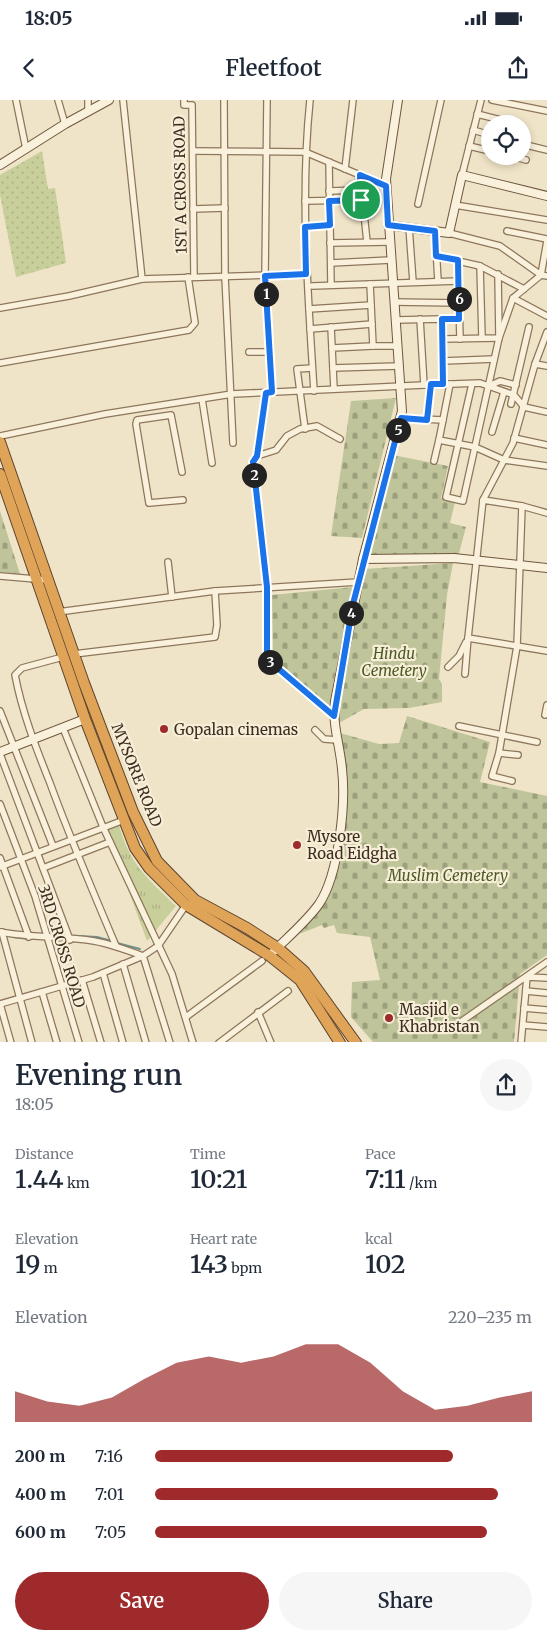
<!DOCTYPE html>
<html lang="en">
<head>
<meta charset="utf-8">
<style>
  body { margin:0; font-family:Merriweather,serif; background:#f6f6f7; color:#1f2937; height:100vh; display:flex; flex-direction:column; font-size:19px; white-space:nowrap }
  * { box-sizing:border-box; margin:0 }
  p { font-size:16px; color:#747a83 }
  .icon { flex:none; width:28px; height:28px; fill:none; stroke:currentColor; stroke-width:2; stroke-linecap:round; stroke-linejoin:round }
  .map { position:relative; height:942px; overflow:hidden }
  .details { display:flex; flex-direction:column; background:#fff; flex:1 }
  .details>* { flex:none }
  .tools { position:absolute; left:481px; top:15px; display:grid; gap:10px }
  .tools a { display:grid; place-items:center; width:50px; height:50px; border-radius:50%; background:#fff; box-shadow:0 2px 8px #0003; font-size:25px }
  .pin { position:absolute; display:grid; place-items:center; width:42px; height:42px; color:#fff; margin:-21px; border:2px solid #fff; border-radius:50%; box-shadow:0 1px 5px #0007 }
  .km { position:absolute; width:25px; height:25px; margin:-12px; border-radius:50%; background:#222; color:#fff; font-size:14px; line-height:25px; text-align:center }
  .round { display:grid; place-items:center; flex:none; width:52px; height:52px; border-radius:26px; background:#f6f6f7 }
  .summary { display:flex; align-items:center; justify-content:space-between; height:85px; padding:0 15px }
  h1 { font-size:28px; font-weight:600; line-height:38px }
  .metrics { display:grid; grid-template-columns:repeat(3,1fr); gap:8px; height:85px; padding:5px 15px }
  .metrics div { display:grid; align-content:center }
  .metrics b { font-size:25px; font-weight:600 }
  .metrics small { font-size:14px; font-weight:400 }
  .metrics p { font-size:14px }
  .chart { height:140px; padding:10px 15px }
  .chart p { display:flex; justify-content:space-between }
  .chart svg { width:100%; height:90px; margin-top:5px; fill:#9e2a2b; opacity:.7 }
  .primary-button { display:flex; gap:10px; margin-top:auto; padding:10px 15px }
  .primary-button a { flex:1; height:58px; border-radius:30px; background:#9e2a2b; color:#fff; font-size:20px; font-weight:600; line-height:58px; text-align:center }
  .primary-button a+a { background:#f6f6f7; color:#1f2937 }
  ul { padding:0 15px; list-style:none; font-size:16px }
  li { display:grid; grid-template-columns:80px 60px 1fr; align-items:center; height:38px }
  li i { height:12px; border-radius:6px; background:#9e2a2b }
  .status { display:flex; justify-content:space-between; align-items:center; height:35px; padding:0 25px; background:#fff; direction:ltr }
  .status svg { height:14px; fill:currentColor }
  header { display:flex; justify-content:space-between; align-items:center; height:65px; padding:0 15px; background:#fff; font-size:22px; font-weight:600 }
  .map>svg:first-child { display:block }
  .grass { fill:url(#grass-dots) }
  .cemetery { fill:url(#cemetery-stones) }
  .park { fill:url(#park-tufts) }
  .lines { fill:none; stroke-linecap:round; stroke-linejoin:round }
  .stream { stroke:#6f938a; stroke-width:2 }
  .street-casing { stroke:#8d765c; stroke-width:8 }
  .secondary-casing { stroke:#6f573f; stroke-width:10 }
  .highway-casing { stroke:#5b4430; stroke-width:12 }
  .street { stroke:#faf1dc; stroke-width:5.5 }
  .secondary { stroke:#faf1dc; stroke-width:8 }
  .highway { stroke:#e0a458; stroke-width:10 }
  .route-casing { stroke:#fff; stroke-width:10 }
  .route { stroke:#1a73e8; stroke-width:6 }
  .poi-dot { fill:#9e2a2b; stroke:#f7eed8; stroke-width:2 }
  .labels { text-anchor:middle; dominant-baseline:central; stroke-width:4.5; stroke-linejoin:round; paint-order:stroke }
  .street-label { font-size:15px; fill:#3d2e20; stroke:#f7eed8 }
  .park-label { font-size:15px; font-style:italic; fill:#4d5a26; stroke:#f7eed8 }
  .poi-label { font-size:15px; fill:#3d2e20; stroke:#f7eed8; text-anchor:start }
</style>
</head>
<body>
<div class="status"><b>18:05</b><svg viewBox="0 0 49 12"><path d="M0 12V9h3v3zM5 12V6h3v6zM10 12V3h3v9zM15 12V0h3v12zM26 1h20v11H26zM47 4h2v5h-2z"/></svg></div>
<header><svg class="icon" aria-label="back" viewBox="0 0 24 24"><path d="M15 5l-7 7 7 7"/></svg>Fleetfoot<svg class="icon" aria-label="share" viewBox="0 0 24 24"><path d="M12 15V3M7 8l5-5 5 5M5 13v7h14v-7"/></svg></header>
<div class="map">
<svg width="547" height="943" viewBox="0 0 547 943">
  <defs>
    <pattern id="grass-dots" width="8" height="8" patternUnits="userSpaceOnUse" patternTransform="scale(1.25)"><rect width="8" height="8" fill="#c9cf9b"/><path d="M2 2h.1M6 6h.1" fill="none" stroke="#aeb285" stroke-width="1.8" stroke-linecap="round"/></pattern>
    <pattern id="cemetery-stones" width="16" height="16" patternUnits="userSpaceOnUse" patternTransform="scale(1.25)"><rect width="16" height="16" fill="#bfc49a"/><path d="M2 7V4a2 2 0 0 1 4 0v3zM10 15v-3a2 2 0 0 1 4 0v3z" fill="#9ca07d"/></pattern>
    <pattern id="park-tufts" width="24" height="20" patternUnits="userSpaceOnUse" patternTransform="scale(1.25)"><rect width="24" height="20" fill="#c9cf9b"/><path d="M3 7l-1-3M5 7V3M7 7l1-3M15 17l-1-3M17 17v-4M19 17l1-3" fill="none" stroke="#aeb285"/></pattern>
  </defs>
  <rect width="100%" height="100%" fill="#f0e4c8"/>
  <polygon class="grass" points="42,51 48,89 55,88 66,163 16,177 0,95 0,75"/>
  <g class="cemetery">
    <polygon points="396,298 362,438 331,436 351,301"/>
    <polygon points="393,355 448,366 441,398 455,402 450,423 466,427 458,457 368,456"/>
    <polygon points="0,411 20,474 0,472"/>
    <polygon points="453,463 447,495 439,579 442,584 442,602 409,608 364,609 339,623 338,613 346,561 365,469"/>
    <polygon points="353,487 329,605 282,568 273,552 272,495"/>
    <polygon points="407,616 490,642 480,682 547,696 547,855 520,874 514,942 373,942 351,917 352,882 380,880 370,837 337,833 334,825 324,828 322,825 299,834 321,808 332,783 337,762 348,681 340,633 379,644 399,643"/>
  </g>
  <path class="park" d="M119,725C130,765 147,778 176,806L147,841L106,729Z"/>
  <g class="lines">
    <g class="stream">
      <polyline points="78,836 97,837 112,841"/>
      <polyline points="13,837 28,839"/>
      <polyline points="117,843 140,849"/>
    </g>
    <defs>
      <g id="street">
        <polyline points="16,0 26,49"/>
        <polyline points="58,0 65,24"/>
        <polyline points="123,0 142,179"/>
        <polyline points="184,0 184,5 192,5 194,177"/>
        <polyline points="224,0 225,177 233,343"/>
        <polyline points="267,0 265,176 272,292"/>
        <path d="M310,0C300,97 308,194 314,291"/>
        <polyline points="492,0 547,11"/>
        <polyline points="88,12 88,0"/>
        <polyline points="477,14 513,23"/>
        <polyline points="473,30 490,35"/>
        <polyline points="522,44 547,50"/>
        <polyline points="469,46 490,51"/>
        <polyline points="193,51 305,52 386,86"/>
        <polyline points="512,56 526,60"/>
        <polyline points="329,62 331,185"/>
        <polyline points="345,69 353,0"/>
        <polyline points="360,75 367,142"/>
        <polyline points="462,75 481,0"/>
        <polyline points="329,91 361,90"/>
        <polyline points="305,101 361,100"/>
        <polyline points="418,104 441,0"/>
        <polyline points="455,105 547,120"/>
        <polyline points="193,109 225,108"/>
        <polyline points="305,127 330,125"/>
        <polyline points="409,127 413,182"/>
        <polyline points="435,131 438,181"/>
        <polyline points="507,131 547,139"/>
        <polyline points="449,133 500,146 541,175 547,176"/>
        <polyline points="330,143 389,142"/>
        <polyline points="436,156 480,166 524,189"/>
        <polyline points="458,160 460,239"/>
        <polyline points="331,163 391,160"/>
        <polyline points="480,166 482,238"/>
        <polyline points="312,186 458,181"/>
        <polyline points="513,198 547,216"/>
        <polyline points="394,202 459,203"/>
        <polyline points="0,208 69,196 142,179 306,174"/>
        <polyline points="309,209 371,205"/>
        <polyline points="420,219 424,285"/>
        <polyline points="442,219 459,219"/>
        <polyline points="396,220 442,219 443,284"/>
        <polyline points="331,227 332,248"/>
        <polyline points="310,229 372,224"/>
        <polyline points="442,239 499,238 498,174"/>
        <polyline points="373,246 398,246"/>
        <polyline points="249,252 270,252"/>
        <polyline points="443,261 494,259"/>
        <polyline points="0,263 189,230 195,223 188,177"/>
        <polyline points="535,264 547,266"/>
        <polyline points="333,268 399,266"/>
        <polyline points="450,284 439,340 475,347 504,360 547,366"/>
        <polyline points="472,284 446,397 463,401 499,238 513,198 541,175 547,141"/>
        <polyline points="489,286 500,281 516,285"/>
        <polyline points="334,289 332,248 373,246 370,184"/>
        <polyline points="266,293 257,356 253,362 267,487 267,559 334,616"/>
        <polyline points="202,299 212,363"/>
        <polyline points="511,304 529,227"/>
        <polyline points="401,318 443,320"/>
        <polyline points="427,320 431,284"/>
        <polyline points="305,329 297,269 312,268"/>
        <polyline points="492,332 504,292"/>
        <polyline points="0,336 105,314 232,294 424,285 480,283 514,295 524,307 547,312"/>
        <polyline points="514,338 547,345"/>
        <polyline points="257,356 276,350 287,336 300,329 317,326 340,339"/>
        <polyline points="434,361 439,340"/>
        <polyline points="182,372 171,315 137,320 136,324 149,403 183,400"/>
        <polyline points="483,400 513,343 535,264 547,232"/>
        <polyline points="547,413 522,406 483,400 468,538 547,551"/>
        <polyline points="168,462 172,497"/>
        <polyline points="0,476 47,480"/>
        <polyline points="58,512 215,491 358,482"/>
        <polyline points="74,554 215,537 217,525 215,491"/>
        <path d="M63,557L22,568L15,575C22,612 36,648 50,683C70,738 93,792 116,846"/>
        <polyline points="448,567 459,556 466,542"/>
        <polyline points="465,574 468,538"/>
        <polyline points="0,611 53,746"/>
        <polyline points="545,615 547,605"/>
        <polyline points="459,626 537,642"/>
        <polyline points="63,628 103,727 172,874 193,943"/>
        <polyline points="315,630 324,639 337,640"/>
        <polyline points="499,653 518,655"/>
        <polyline points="0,654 70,840"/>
        <polyline points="512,681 492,676 499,653 517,546 522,406"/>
        <polyline points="0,704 35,796 79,943"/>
        <polyline points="0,758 29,837"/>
        <polyline points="0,767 124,720"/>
        <polyline points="43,768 110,742"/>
        <path d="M0,832C32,838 63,836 94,841C111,844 127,850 143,856L170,943"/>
        <polyline points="2,832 32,943"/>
        <polyline points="123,864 146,943"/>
        <polyline points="103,873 123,943"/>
        <polyline points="82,880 101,943"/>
        <polyline points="526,891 547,893"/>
        <polyline points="42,892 57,943"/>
        <polyline points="0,904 93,877 143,856 158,846 186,805"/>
        <polyline points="0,904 11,943"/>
        <polyline points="524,908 547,910"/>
        <polyline points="258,912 271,943"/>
        <polyline points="186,917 262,861"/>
        <polyline points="462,921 547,862"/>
        <polyline points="523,925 547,927"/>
        <polyline points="219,943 288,891"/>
        <polyline points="521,943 527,877 547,878"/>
      </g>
      <g id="secondary">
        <polyline points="0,65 65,24 109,0"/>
        <polyline points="388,125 449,133 462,75 547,96"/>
        <polyline points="363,459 454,458 547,468"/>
        <polyline points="0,652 85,619"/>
        <path d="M274,851C289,836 307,821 319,804C339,774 346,704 342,669C340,646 332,624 335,601L363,459L402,311L386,79L398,0"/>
      </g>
      <g id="highway">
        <polyline points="0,342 84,583 133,712 157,761 195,800 247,828 278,848 304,871 356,943"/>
        <polyline points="0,374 85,619 135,748 149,768 186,805 270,856 300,880 340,943"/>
      </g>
    </defs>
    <use href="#street" class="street-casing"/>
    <use href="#secondary" class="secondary-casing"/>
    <use href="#highway" class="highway-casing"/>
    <use href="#street" class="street"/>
    <use href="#secondary" class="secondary"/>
    <use href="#highway" class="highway"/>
  </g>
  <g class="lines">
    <defs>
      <polygon id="route" points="360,75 386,86 388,125 435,131 436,156 458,160 459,219 442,219 443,284 431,284 427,320 401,318 353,504 334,616 267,559 267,487 253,362 257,356 266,293 272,292 265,176 306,174 305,127 330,125 329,101 361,100"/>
    </defs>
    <use href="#route" class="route-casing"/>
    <use href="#route" class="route"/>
  </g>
  <g class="poi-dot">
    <circle cx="164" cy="629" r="5"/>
    <circle cx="297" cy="745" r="5"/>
    <circle cx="389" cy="918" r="5"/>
  </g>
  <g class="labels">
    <g class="street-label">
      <text transform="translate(180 85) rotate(-91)">1ST A CROSS ROAD</text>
      <text transform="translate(137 675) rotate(68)">MYSORE ROAD</text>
      <text transform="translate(62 846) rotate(73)">3RD CROSS ROAD</text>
    </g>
    <g class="park-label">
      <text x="394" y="553">Hindu<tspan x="394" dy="17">Cemetery</tspan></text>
      <text x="448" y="775">Muslim Cemetery</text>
    </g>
    <g class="poi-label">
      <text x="174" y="629">Gopalan cinemas</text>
      <text x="307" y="736">Mysore<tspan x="307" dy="17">Road Eidgha</tspan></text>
      <text x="399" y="909">Masjid e<tspan x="399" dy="17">Khabristan</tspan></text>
    </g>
  </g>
</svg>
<div class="tools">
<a><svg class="icon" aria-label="locate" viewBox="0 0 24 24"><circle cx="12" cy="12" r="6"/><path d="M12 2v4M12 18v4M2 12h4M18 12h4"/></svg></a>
</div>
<div class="pin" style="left:361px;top:100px;background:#1e9e55"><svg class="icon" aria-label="arrive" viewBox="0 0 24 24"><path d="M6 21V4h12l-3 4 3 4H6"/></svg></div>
<b class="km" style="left:266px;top:194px">1</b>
<b class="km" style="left:254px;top:375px">2</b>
<b class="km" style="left:270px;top:562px">3</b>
<b class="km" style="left:351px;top:513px">4</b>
<b class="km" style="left:398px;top:330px">5</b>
<b class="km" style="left:459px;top:199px">6</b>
</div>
<section class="details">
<div class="summary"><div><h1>Evening run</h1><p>18:05</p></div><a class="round"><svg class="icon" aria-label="share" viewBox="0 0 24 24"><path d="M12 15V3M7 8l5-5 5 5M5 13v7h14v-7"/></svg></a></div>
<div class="metrics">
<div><p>Distance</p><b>1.44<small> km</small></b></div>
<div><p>Time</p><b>10:21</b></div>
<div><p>Pace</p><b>7:11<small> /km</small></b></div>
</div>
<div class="metrics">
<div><p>Elevation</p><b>19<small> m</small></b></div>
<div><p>Heart rate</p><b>143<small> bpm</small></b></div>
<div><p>kcal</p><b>102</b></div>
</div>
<div class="chart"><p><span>Elevation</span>220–235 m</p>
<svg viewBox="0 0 160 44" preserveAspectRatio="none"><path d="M0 44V29L10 34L20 36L30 32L40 23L50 15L60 12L70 15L80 12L90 6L100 6L110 15L120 29L130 38L140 36L150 32L160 29V44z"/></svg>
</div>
<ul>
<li><b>200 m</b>7:16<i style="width:79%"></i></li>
<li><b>400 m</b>7:01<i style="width:91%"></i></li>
<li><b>600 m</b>7:05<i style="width:88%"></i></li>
</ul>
<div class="primary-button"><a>Save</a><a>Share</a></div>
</section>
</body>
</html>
